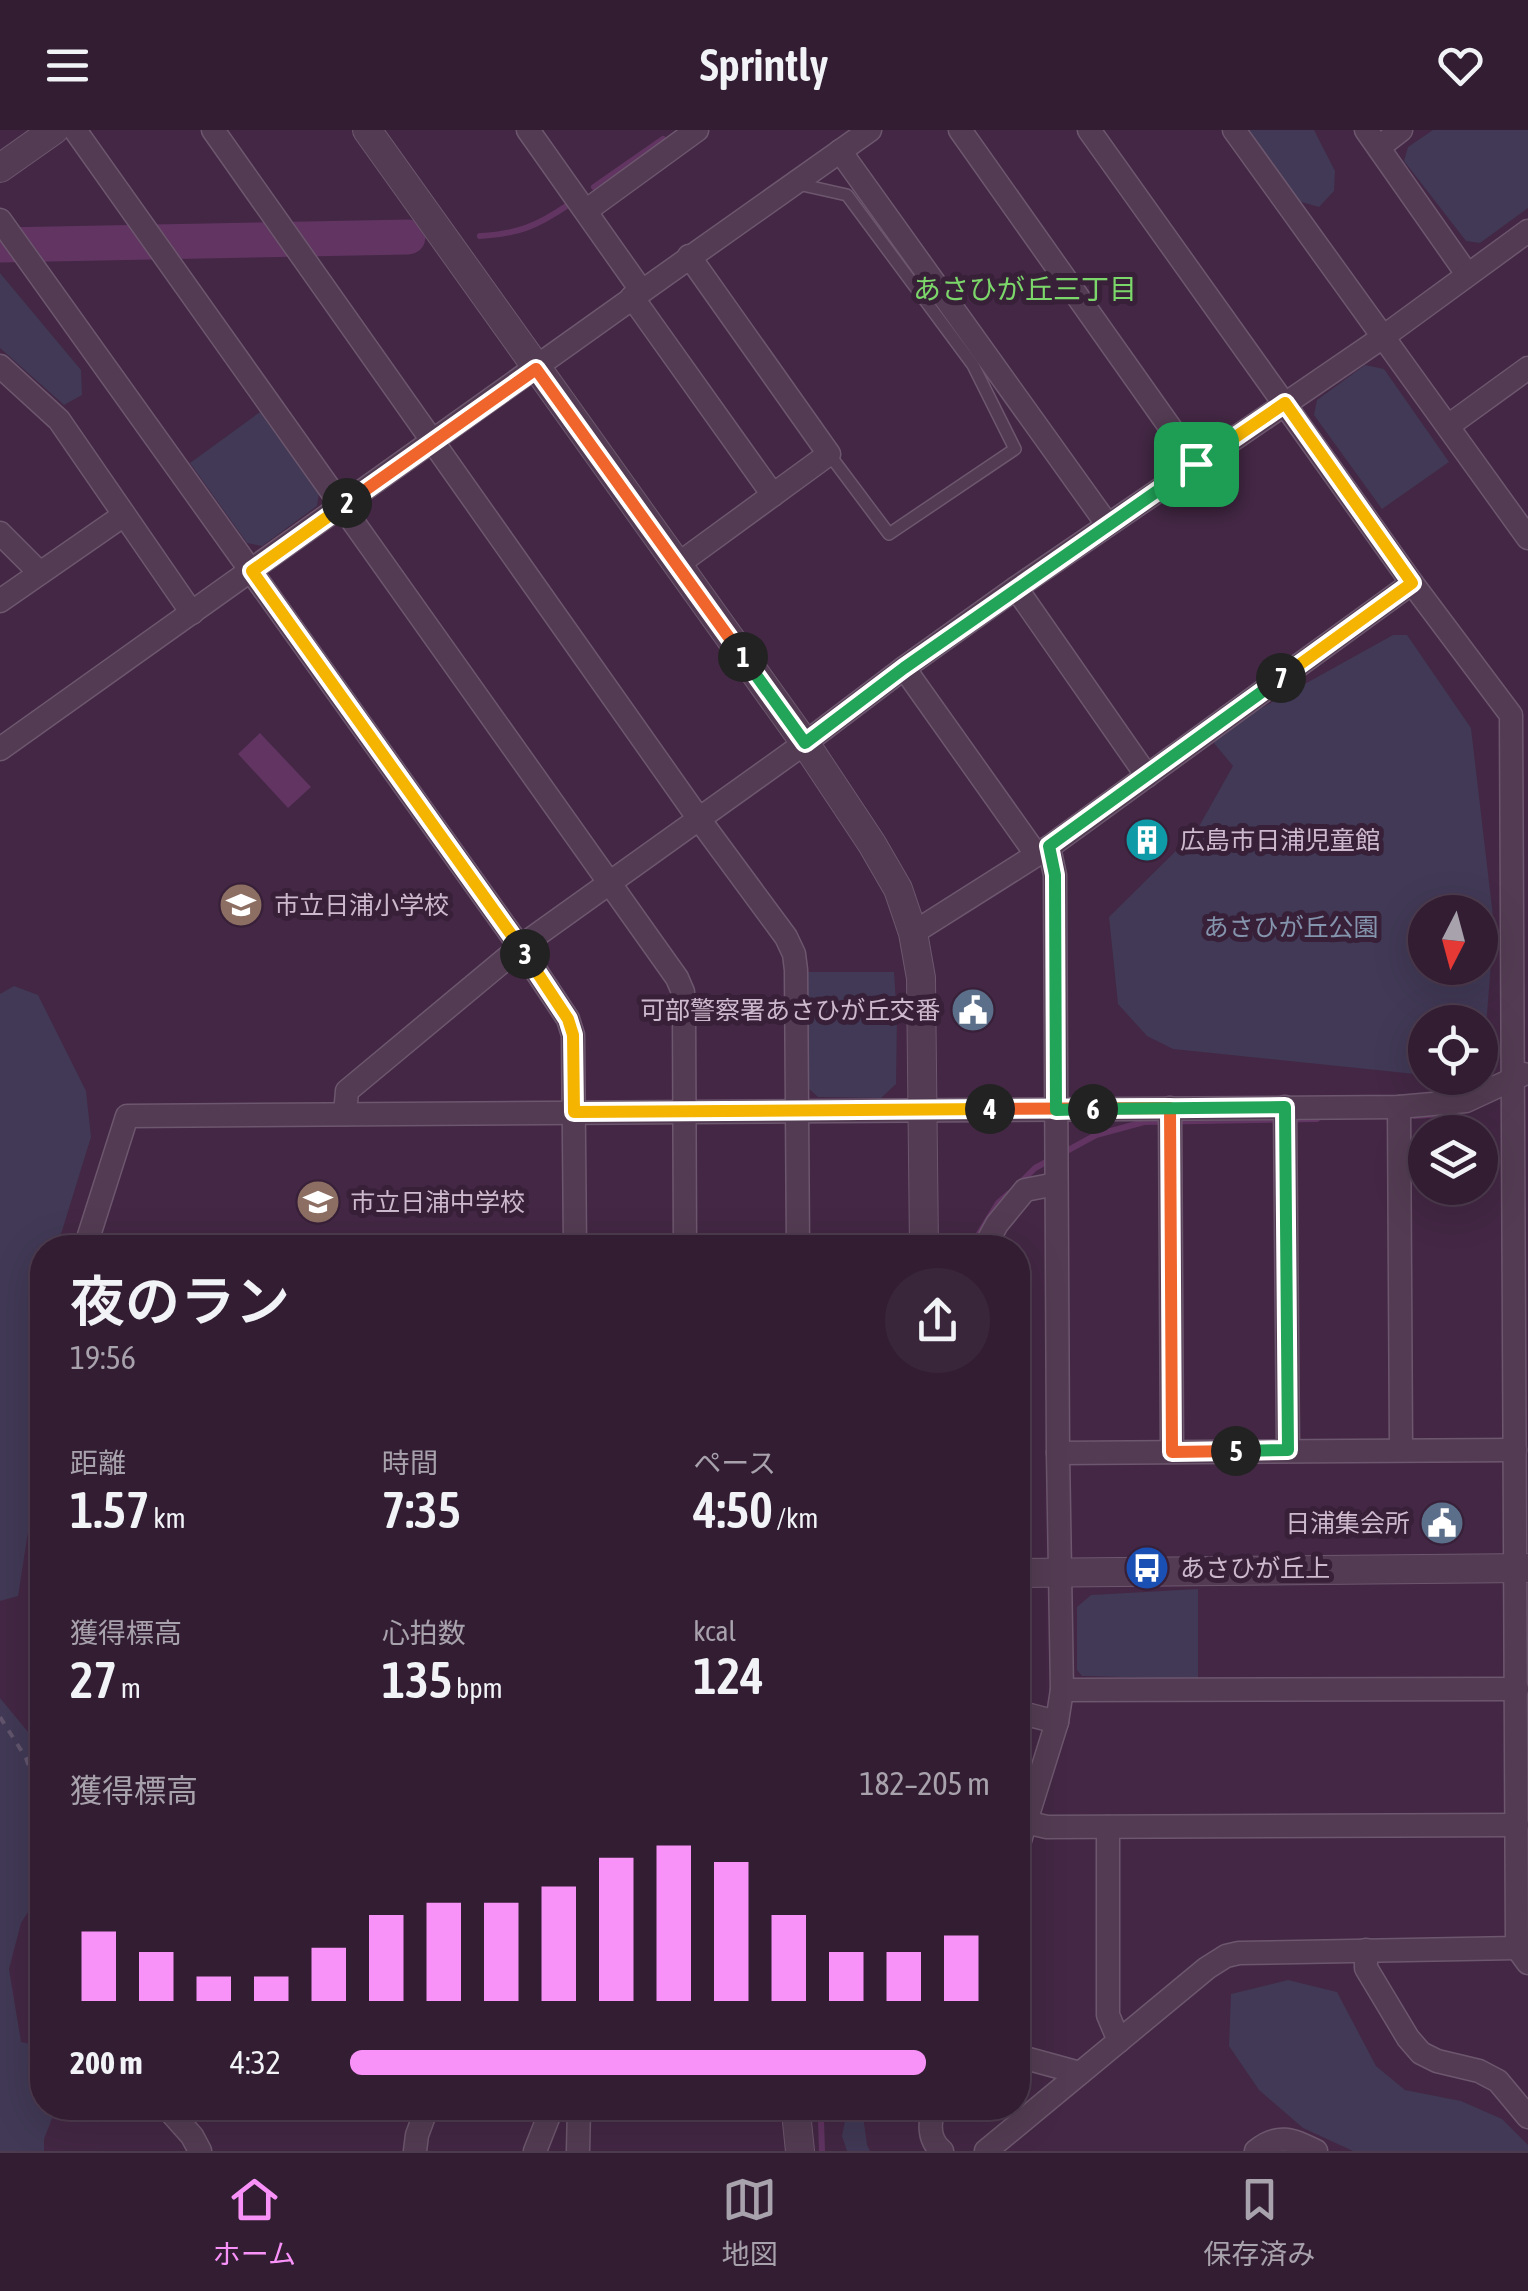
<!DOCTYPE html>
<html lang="ja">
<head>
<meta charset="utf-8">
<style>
  body { margin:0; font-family:"Asap Condensed","Noto Sans JP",sans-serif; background:#3a263b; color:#f1f3f6; height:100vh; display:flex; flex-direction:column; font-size:38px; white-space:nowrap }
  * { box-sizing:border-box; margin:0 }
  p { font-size:32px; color:#a8a2ac }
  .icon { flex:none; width:55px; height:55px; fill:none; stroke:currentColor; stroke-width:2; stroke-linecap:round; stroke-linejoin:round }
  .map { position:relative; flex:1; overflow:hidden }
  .panel { position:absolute; left:30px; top:1105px; width:1000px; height:885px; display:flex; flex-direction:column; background:#321d33; border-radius:40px; box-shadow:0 10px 40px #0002,0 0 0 2px #4d3b4e }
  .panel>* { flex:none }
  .needle { width:65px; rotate:186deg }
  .tools { position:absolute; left:1408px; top:765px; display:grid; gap:20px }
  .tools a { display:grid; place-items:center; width:90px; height:90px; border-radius:50%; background:#321d33; box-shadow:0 10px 40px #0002,0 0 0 2px #4d3b4e; font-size:50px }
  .pin { position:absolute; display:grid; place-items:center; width:85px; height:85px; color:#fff; margin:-42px; border-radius:20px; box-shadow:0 5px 15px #0006 }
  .km { position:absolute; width:50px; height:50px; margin:-25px; border-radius:50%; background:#222; color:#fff; font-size:28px; line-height:50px; text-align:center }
  .round { display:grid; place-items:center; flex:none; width:105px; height:105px; border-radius:52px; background:#3a263b }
  .headline { display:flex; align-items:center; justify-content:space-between; height:170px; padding:0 40px }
  h1 { font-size:55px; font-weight:600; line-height:75px }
  .figures { display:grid; grid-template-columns:repeat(3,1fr); gap:15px; height:170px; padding:10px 40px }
  .figures div { display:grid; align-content:center }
  .figures b { font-size:50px; font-weight:600 }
  .figures small { font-size:28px; font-weight:400 }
  .figures p { font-size:28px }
  .chart { height:280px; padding:20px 40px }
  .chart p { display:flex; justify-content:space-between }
  .chart svg { width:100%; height:180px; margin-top:10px; stroke:#f992f8; stroke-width:6 }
  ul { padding:0 40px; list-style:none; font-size:32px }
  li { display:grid; grid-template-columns:160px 120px 1fr; align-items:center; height:75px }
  li i { height:25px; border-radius:12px; background:#f992f8 }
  header { display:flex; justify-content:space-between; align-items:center; height:130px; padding:0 40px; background:#321d33; font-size:45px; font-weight:600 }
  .tabs { display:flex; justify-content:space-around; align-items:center; height:140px; border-top:2px solid #4d3b4e; background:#321d33; font-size:28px; color:#a8a2ac }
  .tabs a { display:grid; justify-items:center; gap:5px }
  .tabs .active { color:#f992f8 }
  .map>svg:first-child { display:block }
  .green { fill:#413955; fill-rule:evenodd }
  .water { fill:#613462 }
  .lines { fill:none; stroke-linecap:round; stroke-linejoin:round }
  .stream { stroke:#613462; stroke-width:6 }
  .river { stroke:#613462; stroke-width:35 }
  .service-casing { stroke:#6d576e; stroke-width:14 }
  .minor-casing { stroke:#6d576e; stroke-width:25 }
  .tertiary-casing { stroke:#6d576e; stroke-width:30 }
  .path { stroke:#61546c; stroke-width:4; stroke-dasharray:8 8; stroke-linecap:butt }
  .service { stroke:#533c53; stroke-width:11 }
  .minor { stroke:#533c53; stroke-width:22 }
  .tertiary { stroke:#533c53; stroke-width:28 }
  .split-1-casing { stroke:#fff; stroke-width:20 }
  .split-2-casing { stroke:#fff; stroke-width:20 }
  .split-3-casing { stroke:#fff; stroke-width:20 }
  .split-4-casing { stroke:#fff; stroke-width:20 }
  .split-5-casing { stroke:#fff; stroke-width:20 }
  .split-6-casing { stroke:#fff; stroke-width:20 }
  .split-7-casing { stroke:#fff; stroke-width:20 }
  .split-8-casing { stroke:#fff; stroke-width:20 }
  .split-1 { stroke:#22a559; stroke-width:12 }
  .split-2 { stroke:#f0652b; stroke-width:12 }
  .split-3 { stroke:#f5b400; stroke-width:12 }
  .split-4 { stroke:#f5b400; stroke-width:12 }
  .split-5 { stroke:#f0652b; stroke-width:12 }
  .split-6 { stroke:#22a559; stroke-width:12 }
  .split-7 { stroke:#22a559; stroke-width:12 }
  .split-8 { stroke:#f5b400; stroke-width:12 }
  .labels { text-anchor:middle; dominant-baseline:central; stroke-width:10; stroke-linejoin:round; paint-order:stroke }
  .poi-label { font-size:25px; fill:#cdb9cd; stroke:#382039; text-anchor:start }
  .park-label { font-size:25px; fill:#8594ad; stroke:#382039 }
  .neighbourhood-label { font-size:28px; fill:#7cd76a; stroke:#382039 }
</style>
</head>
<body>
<header><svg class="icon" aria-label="menu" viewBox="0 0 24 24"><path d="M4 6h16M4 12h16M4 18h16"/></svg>Sprintly<svg class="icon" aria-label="heart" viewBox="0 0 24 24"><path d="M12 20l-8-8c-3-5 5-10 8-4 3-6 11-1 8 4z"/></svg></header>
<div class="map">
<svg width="1528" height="2021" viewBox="0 0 1528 2021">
  <rect width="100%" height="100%" fill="#432744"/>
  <g class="green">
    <polygon points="1249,0 1314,0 1335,41 1334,61 1319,77 1298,71"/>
    <polygon points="1433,0 1528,0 1528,78 1480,113 1466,111 1404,31 1408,17"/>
    <polygon points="0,143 81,240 82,265 64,275 0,218"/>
    <polygon points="1365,235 1384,239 1449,332 1382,379 1314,285 1317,270"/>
    <polygon points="260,282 319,363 317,376 262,416 247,413 190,333"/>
    <path d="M1393,505H1407L1471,598L1494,795L1484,922L1480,926V892H1425V945L1173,919L1147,906L1118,874L1109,787L1197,700L1233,636L1213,612L1258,580ZM1425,782H1480V838H1425Z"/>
    <polygon points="807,842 894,842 897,887 896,954 881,968 818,967 808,958"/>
    <polygon points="14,856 38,865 86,961 91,1007 57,1117 42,1118 42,1164 28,1402 18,1466 0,1471 0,864"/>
    <polygon points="1198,1459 1198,1549 1082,1546 1077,1540 1077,1477 1091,1465"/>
    <polygon points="0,1568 42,1619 42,1760 21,1793 9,1839 21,1912 42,1916 42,1978 56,1978 44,2009 44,2021 0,2021"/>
    <polygon points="1288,1850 1337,1862 1376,1936 1405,1960 1461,1971 1502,1989 1528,2015 1528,2021 1353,2021 1303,1998 1259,1960 1229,1916 1231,1864"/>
    <polygon points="846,1986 863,1986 867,2015 870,2021 847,2021 842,2006"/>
  </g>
  <polygon class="water" points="260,603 311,657 288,678 238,624"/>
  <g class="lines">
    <g class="stream">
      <polyline points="594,57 663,9"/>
      <path d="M480,106C518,104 537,96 568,75"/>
      <polyline points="1415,986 1442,984"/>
      <polyline points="1061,1024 1096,1005 1144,992 1317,989"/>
      <polyline points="1021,1052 1035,1038 1050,1030"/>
      <polyline points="970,1118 998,1073 1008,1064"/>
      <polyline points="822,2021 821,1990 824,1978"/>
    </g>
    <polyline class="river" points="0,115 408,107"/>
    <defs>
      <polyline id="service" points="798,54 847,65 973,235 1015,319 889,404 829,324"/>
      <g id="minor">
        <polyline points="75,0 677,848 683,862 684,880 685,1118"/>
        <polyline points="213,0 699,689 786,807 794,824 796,840 798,1118"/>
        <polyline points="528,0 641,160"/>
        <polyline points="960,0 1196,334"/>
        <polyline points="1089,0 1412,453 1511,585 1517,1818 1528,1833"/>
        <polyline points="1234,0 1528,408"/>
        <polyline points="1366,0 1467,144"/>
        <polyline points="1379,17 1401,0"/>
        <polyline points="840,21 1107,394"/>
        <polyline points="587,80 697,0"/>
        <polyline points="0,90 520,817 568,889 573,905 575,1118"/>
        <polyline points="632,167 773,365"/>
        <polyline points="0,236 59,290 192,483"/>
        <polyline points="1448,296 1528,238"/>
        <polyline points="0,403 40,443"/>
        <polyline points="677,435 829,324 689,126"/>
        <polyline points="1016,458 1147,646"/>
        <polyline points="0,471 124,385"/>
        <polyline points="904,538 1036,724"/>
        <path d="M0,619C290,413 579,205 870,0"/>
        <polyline points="913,803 1049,717 1412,453"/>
        <polyline points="1285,977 1288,1320"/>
        <polyline points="1399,977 1401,1320"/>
        <polyline points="1170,978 1172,1321"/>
        <polyline points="345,984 347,961 520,817 805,613 904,538 1016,458 1383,207 1528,101"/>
        <polyline points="85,1118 127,986 1399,977 1466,971 1524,944"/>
        <polyline points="984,1118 997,1094 1025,1060 1056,1054"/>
        <polyline points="1058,1323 1515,1320"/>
        <polyline points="1062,1560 1517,1559"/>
        <polyline points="1018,1582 1057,1592"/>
        <polyline points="1025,1692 1047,1697 1517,1695"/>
        <polyline points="1108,1697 1108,1885 1119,1911"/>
        <polyline points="1018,1717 1057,1592 1062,1560 1058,1323 1055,745 1049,717"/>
        <polyline points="1366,1820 1366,1838 1408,1908 1421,1923 1437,1931 1479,1941 1498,1951 1528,1987"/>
        <polyline points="1018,1926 1080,1943"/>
        <polyline points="167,1978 192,2006 200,2021"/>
        <path d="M934,1978C929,1993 928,2010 942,2021"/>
        <polyline points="415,2021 417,2005 427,1978"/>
        <polyline points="535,2021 552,1978"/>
        <polyline points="578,2021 579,1978"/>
        <polyline points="986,2021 1207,1838 1226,1826 1239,1823 1517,1818"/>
        <path d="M1256,2021C1278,2003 1292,2009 1316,2021"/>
      </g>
      <g id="tertiary">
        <polyline points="367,0 805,613 872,714 898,759 913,803 921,848 924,1118"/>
        <polyline points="0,38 54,0"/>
        <polyline points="1018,1443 1528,1438"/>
        <polyline points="800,1978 797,1992 800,2021"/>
      </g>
    </defs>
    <use href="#service" class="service-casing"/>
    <use href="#minor" class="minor-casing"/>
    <use href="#tertiary" class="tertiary-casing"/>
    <polyline class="path" points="0,1587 26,1628 42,1673"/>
    <use href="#service" class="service"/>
    <use href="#minor" class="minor"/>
    <use href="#tertiary" class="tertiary"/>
  </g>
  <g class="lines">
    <defs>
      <polyline id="split-1" points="743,527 805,613 904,538 1196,334"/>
      <polyline id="split-2" points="347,373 536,239 743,527"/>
      <polyline id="split-3" points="347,373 252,441 525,824"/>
      <polyline id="split-4" points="525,824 568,889 573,905 574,982 990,979"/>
      <polyline id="split-5" points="990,979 1170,978 1172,1322 1236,1321"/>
      <polyline id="split-6" points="1093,979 1285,977 1288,1320 1236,1321"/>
      <polyline id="split-7" points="1093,979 1056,980 1055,745 1049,716 1281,548"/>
      <polyline id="split-8" points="1196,334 1285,273 1412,453 1281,548"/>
    </defs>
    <use href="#split-1" class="split-1-casing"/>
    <use href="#split-2" class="split-2-casing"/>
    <use href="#split-3" class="split-3-casing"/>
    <use href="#split-4" class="split-4-casing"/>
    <use href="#split-5" class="split-5-casing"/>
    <use href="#split-6" class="split-6-casing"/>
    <use href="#split-7" class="split-7-casing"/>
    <use href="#split-8" class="split-8-casing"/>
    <use href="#split-1" class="split-1"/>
    <use href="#split-2" class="split-2"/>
    <use href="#split-3" class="split-3"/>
    <use href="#split-4" class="split-4"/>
    <use href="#split-5" class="split-5"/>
    <use href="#split-6" class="split-6"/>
    <use href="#split-7" class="split-7"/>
    <use href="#split-8" class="split-8"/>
  </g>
  <defs>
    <symbol id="building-disc" viewBox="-11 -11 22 22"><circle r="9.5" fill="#0f9aa8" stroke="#382039"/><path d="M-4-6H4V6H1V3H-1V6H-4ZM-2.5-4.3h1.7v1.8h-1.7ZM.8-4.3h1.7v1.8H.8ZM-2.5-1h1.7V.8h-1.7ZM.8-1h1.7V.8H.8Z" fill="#fff"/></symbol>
    <symbol id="school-disc" viewBox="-11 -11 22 22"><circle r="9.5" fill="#8d6e63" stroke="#382039"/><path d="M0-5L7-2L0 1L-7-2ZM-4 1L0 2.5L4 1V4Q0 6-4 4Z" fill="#fff"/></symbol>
    <symbol id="civic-disc" viewBox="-11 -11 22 22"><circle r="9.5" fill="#5c6f8a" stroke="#382039"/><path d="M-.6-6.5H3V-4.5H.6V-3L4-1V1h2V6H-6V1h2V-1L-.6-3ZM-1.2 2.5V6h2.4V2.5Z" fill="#fff"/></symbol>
    <symbol id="bus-disc" viewBox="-11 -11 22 22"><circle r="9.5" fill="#1a4fb4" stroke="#382039"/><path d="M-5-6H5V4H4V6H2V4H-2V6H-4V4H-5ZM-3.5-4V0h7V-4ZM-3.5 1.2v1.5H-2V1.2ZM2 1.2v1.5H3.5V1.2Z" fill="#fff"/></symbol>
  </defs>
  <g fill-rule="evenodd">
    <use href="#building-disc" x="1122" y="685" width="50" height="50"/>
    <use href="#school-disc" x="216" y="750" width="50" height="50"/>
    <use href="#civic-disc" x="948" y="855" width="50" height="50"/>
    <use href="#school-disc" x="293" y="1047" width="50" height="50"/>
    <use href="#civic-disc" x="1417" y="1368" width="50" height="50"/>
    <use href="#bus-disc" x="1122" y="1413" width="50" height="50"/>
  </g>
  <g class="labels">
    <g class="poi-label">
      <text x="1180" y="710">広島市日浦児童館</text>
      <text x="274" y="775">市立日浦小学校</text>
      <text x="940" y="880" text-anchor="end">可部警察署あさひが丘交番</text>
      <text x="350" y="1072">市立日浦中学校</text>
      <text x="1410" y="1393" text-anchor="end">日浦集会所</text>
      <text x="1180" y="1438">あさひが丘上</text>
    </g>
    <g class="park-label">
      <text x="1291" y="797">あさひが丘公園</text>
    </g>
    <g class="neighbourhood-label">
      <text x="1025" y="159">あさひが丘三丁目</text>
    </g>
  </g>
</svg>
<div class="tools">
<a><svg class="needle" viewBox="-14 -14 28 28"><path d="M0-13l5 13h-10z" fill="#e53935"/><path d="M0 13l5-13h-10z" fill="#a8a2ac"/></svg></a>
<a><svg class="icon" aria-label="locate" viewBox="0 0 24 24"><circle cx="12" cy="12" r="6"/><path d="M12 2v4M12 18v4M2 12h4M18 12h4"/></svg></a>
<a><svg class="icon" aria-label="layers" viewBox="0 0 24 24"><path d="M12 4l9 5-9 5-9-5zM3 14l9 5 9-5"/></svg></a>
</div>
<div class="pin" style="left:1196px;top:334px;background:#1e9e55"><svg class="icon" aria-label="arrive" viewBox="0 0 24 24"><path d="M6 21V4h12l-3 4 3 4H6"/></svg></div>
<b class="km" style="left:743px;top:527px">1</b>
<b class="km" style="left:347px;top:373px">2</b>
<b class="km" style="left:525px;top:824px">3</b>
<b class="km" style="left:990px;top:979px">4</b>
<b class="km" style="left:1236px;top:1321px">5</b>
<b class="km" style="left:1093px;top:979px">6</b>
<b class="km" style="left:1281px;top:548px">7</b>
<section class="panel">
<div class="headline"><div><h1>夜のラン</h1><p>19:56</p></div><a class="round"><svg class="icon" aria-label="share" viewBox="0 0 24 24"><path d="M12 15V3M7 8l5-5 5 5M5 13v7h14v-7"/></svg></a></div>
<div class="figures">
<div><p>距離</p><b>1.57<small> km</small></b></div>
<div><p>時間</p><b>7:35</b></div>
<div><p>ペース</p><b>4:50<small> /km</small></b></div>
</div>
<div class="figures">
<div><p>獲得標高</p><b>27<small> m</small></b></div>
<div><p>心拍数</p><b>135<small> bpm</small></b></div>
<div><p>kcal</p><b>124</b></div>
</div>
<div class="chart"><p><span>獲得標高</span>182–205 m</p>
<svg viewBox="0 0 160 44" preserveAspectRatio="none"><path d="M5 44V27M15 44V32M25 44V38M35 44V38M45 44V31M55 44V23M65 44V20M75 44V20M85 44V16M95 44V9M105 44V6M115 44V10M125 44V23M135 44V32M145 44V32M155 44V28"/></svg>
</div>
<ul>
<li><b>200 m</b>4:32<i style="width:90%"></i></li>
</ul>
</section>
</div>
<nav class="tabs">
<a class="active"><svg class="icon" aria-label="home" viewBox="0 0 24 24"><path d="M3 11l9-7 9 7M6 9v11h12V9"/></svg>ホーム</a>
<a><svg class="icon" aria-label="map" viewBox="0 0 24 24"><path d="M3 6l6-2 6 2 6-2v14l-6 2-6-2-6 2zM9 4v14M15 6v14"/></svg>地図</a>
<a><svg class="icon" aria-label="saved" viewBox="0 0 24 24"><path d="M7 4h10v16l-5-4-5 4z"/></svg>保存済み</a>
</nav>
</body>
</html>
